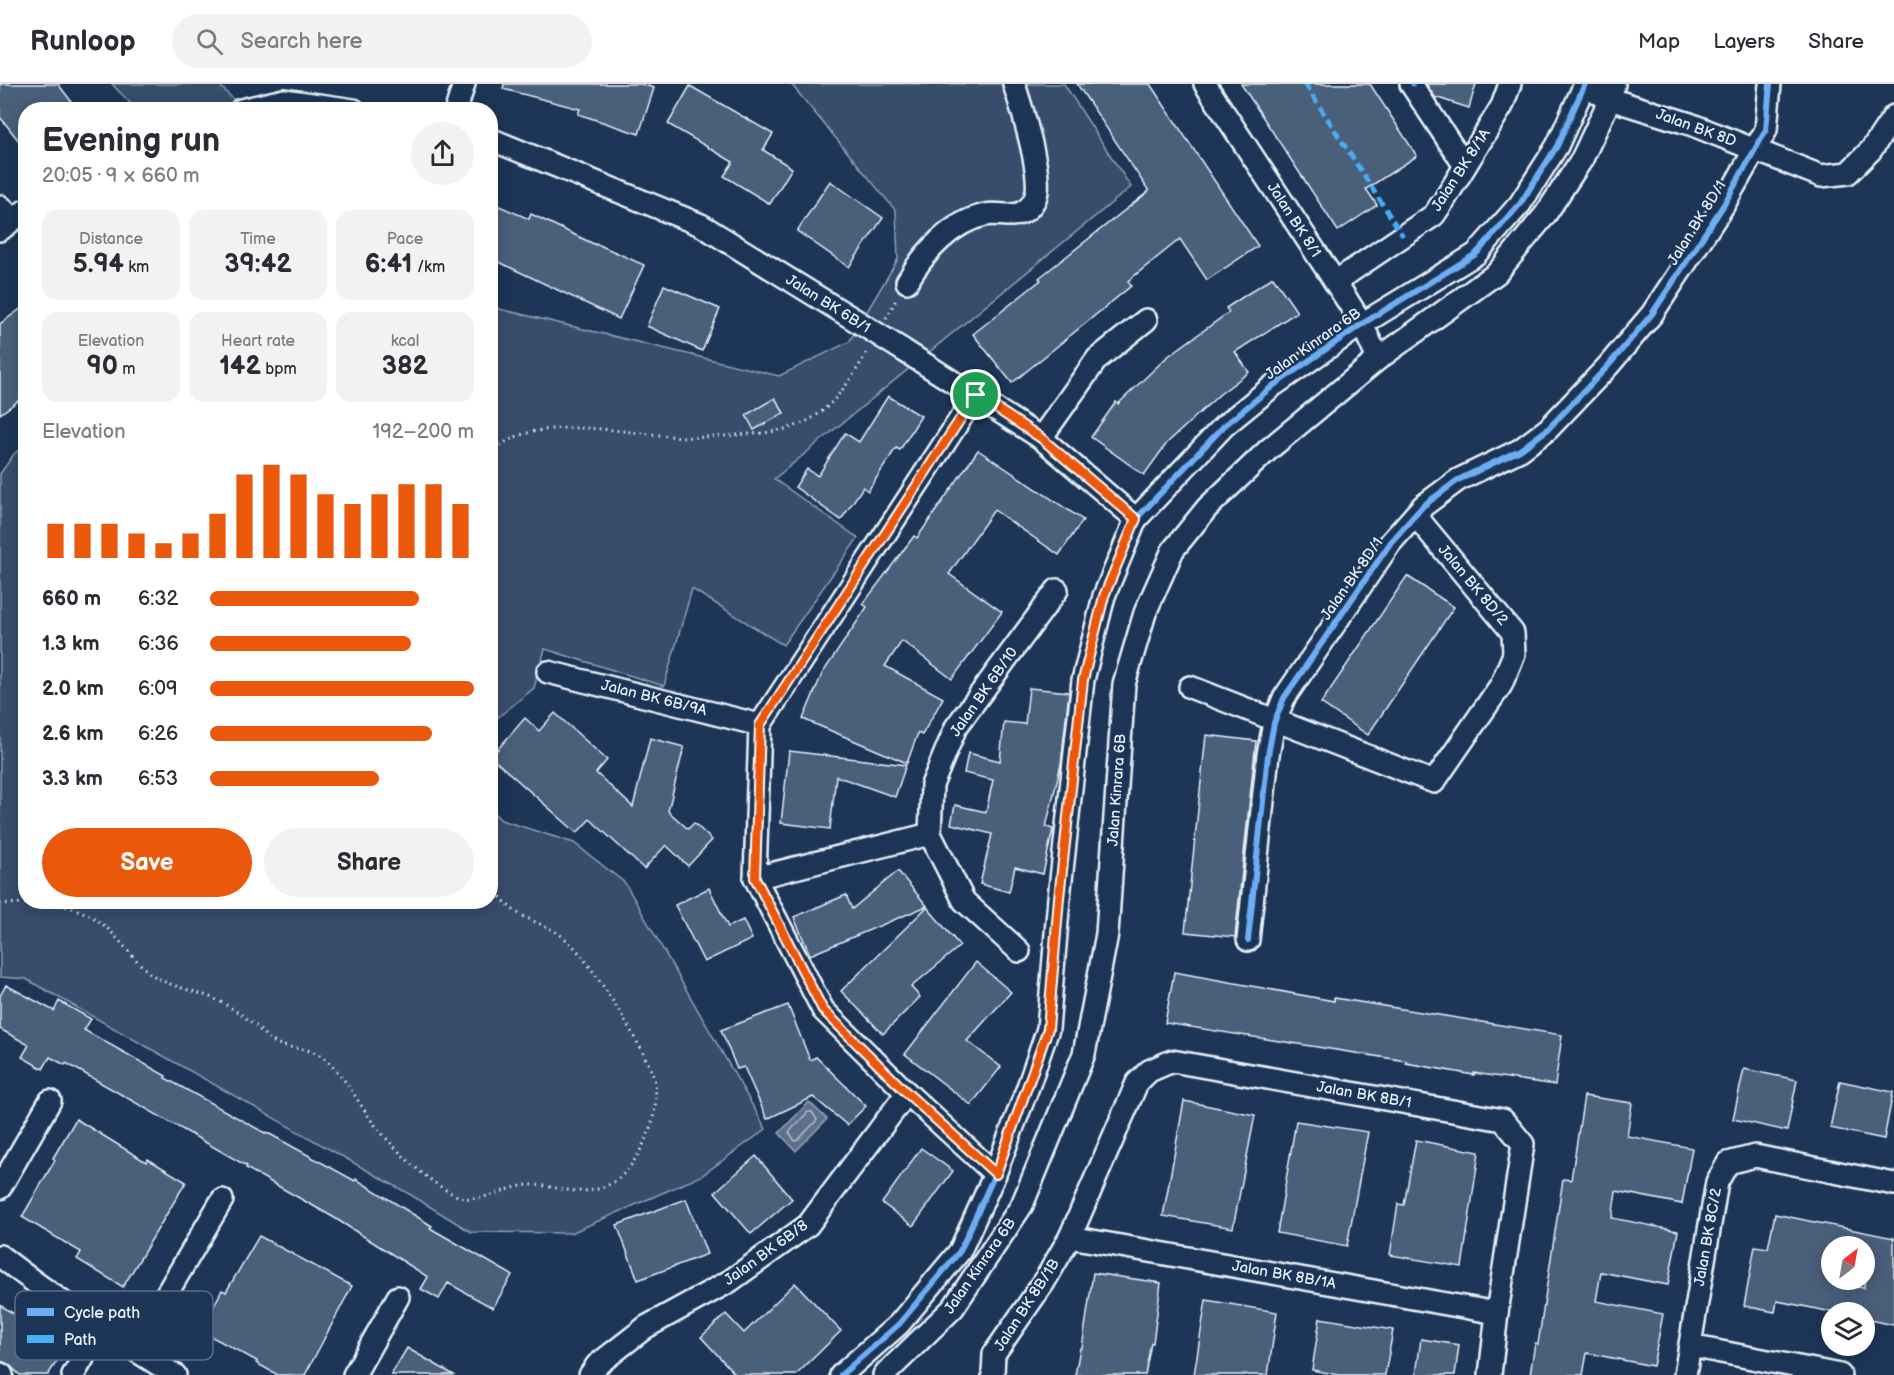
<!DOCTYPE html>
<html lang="en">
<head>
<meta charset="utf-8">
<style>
  body { margin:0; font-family:"Balsamiq Sans",sans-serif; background:#f2f2f3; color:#2b2b33; height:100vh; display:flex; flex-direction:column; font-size:22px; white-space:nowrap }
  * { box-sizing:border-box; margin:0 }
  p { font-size:20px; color:#7c7c81 }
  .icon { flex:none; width:33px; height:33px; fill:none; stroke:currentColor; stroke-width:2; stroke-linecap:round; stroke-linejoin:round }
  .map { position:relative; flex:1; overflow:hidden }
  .panel { position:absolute; left:18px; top:18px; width:480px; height:807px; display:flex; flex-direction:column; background:#fff; border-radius:24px; box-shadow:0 3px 15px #0003 }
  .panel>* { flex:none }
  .needle { width:39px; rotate:31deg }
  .controls { position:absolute; left:1821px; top:1152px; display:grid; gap:12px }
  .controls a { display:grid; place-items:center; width:54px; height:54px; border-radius:50%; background:#fff; box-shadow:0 3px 15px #0003; font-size:30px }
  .pin { position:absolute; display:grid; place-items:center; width:51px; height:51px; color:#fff; margin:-26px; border:3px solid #fff; border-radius:50%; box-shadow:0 2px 6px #0007 }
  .round { display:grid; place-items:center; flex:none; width:63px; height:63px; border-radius:32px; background:#f2f2f3 }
  .headline { display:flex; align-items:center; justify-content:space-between; height:102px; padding:0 24px }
  h1 { font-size:33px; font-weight:700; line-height:45px }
  .metrics { display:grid; grid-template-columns:repeat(3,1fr); gap:9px; height:102px; padding:6px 24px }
  .metrics div { display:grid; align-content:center; border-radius:15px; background:#f2f2f3; text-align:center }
  .metrics b { font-size:26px; font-weight:700 }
  .metrics small { font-size:16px; font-weight:400 }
  .metrics p { font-size:16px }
  .chart { height:168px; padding:12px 24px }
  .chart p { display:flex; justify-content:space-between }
  .chart svg { width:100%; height:108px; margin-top:6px; stroke:#ea580c; stroke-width:6 }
  .button { display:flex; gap:12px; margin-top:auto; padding:12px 24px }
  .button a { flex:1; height:69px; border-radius:36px; background:#ea580c; color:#fff; font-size:24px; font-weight:700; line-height:69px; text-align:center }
  .button a+a { background:#f2f2f3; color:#2b2b33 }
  ul { padding:0 24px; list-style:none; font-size:20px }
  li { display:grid; grid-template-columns:96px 72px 1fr; align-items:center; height:45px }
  li i { height:15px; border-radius:8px; background:#ea580c }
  header { display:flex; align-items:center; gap:36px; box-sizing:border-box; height:84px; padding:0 30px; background:#fff; border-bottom:2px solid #e1e1e2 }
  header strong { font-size:28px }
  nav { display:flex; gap:33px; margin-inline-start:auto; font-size:21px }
  .search { width:420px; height:54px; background:#f2f2f3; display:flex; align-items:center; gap:15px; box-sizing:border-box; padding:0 21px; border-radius:33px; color:#7c7c81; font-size:22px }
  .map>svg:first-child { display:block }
  .green { fill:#374d6c; stroke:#909fb2; stroke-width:1.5 }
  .water { fill:#5d7089; stroke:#95a4b5; stroke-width:1.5 }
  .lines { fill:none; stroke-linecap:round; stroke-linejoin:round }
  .shore { stroke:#b0bdcc; stroke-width:1.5 }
  .building { fill:#495e7a; stroke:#e8f1f8; stroke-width:1.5; fill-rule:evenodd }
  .minor-casing { stroke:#e8f1f8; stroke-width:26 }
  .path { stroke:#e8f1f8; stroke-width:3; stroke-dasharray:1.5 4.5; stroke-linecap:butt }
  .minor { stroke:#1d3557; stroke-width:21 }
  .minor-bridge-casing { stroke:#e8f1f8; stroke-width:26; stroke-linecap:butt }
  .minor-bridge { stroke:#1d3557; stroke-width:21 }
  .quiet { stroke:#49aef6; stroke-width:4.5; stroke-dasharray:9 4.5; stroke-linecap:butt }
  .cycleway-casing { stroke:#1d3557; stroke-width:10 }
  .cycleway { stroke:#6dadf4; stroke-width:6 }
  .route-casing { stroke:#fff; stroke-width:12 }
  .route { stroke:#ea580c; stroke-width:8 }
  .labels { text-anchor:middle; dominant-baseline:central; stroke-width:4.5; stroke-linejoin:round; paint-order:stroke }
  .street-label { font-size:15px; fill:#e8f1f8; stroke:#1d3557 }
  .key { fill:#1d3557; stroke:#5a6d87; stroke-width:1.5 }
  .key-label { font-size:16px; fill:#e8f1f8 }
</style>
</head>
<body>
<header>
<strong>Runloop</strong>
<div class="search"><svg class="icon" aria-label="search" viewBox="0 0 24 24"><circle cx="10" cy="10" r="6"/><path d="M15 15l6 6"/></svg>Search here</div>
<nav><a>Map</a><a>Layers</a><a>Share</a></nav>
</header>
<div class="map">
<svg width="1894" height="1291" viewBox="0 0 1894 1291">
  <rect width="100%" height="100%" fill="#1d3557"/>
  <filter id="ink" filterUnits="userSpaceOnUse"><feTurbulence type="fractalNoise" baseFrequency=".0167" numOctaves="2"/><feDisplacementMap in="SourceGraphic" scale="12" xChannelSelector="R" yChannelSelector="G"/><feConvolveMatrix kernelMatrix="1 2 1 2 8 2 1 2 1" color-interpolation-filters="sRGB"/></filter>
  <g filter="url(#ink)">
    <g class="green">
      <polygon points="112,0 218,0 243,25 136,25"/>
      <polygon points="791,0 1064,0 1131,103 774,395 858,454 783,561 692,505 664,602 545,565 534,604 491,639 491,223 779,292 849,258 898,175 896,127"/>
      <polygon points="25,361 26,818 490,818 491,726 501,736 574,759 625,799 766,1045 701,1092 571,1149 471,1148 411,1111 26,895 0,893 0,390 14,370"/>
    </g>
    <polygon class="water" points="809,1018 827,1035 796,1067 779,1049"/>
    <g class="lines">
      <polygon class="shore" points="808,1028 812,1028 817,1036 798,1056 795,1057 789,1048"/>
    </g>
    <g class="building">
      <polygon points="0,0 58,0 78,26 26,26 26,66 0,33"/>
      <polygon points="504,0 641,0 654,4 639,50 578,30 580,25 503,5"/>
      <polygon points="1077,0 1150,0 1258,162 1207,196 1180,155 1128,197 1131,202 1012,299 973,250 1041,196 1039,194 1149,107"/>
      <polygon points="1241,0 1370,0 1417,72 1366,105 1377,121 1338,147"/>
      <polygon points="1426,0 1476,0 1469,24 1435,13"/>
      <polygon points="690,2 773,50 763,66 792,84 770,120 724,92 733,78 668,40"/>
      <polygon points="830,97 883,134 849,183 797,147"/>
      <polygon points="490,118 529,135 531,130 596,161 597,160 644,181 619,235 490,174"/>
      <polygon points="1273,193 1297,228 1235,268 1249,288 1220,310 1167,359 1144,391 1091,353 1116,318 1118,320 1167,273 1229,228 1226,224"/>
      <polygon points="664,201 720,225 702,267 647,242"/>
      <polygon points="26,221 26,311 0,330 0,240"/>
      <polygon points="888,312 921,332 900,366 896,364 868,407 863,403 841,436 795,403 807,385 818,392 845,349 859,358"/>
      <polygon points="775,314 784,329 754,346 746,331"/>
      <polygon points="978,366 1083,436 1059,471 994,426 949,490 1002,528 952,595 902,557 885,582 943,614 922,651 918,649 907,679 803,635 822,590 867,523 863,520 914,452 917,454"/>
      <polygon points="1407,492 1454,523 1368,651 1321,619"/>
      <polygon points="1029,604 1069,608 1061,680 1046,743 1053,745 1043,790 1015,783 1009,808 980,800 992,750 951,740 955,721 986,728 993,696 964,689 968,669 1000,677 1004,638 1025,640"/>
      <polygon points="555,629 607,676 596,689 633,723 650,654 684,663 668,727 688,745 694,739 712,756 688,782 666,761 644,785 590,735 577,749 491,673 525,634 539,647"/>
      <polygon points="1206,651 1256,657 1235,853 1185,848"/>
      <polygon points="789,667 906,681 895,713 836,692 830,745 781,739"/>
      <polygon points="898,787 927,822 810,871 794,833 846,811 852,825"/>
      <polygon points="709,804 728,843 743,836 752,855 704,878 675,821"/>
      <polygon points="927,823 960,862 911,903 920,913 883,950 841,907"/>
      <polygon points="976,878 1011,908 967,957 1001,983 971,1021 905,970"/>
      <polygon points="1174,888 1334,917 1334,914 1562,951 1555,1001 1474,989 1474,991 1406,979 1406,977 1165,939"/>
      <polygon points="6,901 54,927 59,917 91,935 84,946 166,992 165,994 265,1049 266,1048 355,1097 356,1095 432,1142 430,1144 512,1191 493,1224 448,1199 439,1215 421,1205 428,1193 333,1133 246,1084 247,1082 66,979 65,981 50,973 43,985 22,973 29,961 0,945 0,912"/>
      <polygon points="788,921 810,976 816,973 866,1022 847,1041 813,1013 767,1035 744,983 737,985 721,946"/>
      <polygon points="1744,985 1797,996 1787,1047 1733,1035"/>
      <polygon points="1840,997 1893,1008 1884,1055 1830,1044"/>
      <polygon points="1584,1012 1632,1019 1627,1052 1692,1064 1682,1120 1616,1107 1612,1134 1678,1147 1668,1201 1601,1188 1596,1217 1663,1230 1653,1282 1587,1269 1583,1291 1530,1291 1535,1259 1538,1260 1563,1095 1571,1096"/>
      <polygon points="1184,1017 1255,1031 1233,1144 1163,1132"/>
      <polygon points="76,1035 146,1078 148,1075 186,1098 123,1203 77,1175 81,1168 22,1133 55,1076 53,1074"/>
      <polygon points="1296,1037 1368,1048 1347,1162 1277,1149"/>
      <polygon points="1416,1056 1479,1068 1462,1183 1390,1171 1398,1120 1404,1121"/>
      <polygon points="921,1064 953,1087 913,1142 882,1119"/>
      <polygon points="756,1072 792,1115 751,1150 715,1108"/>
      <polygon points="686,1115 707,1170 638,1196 617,1141"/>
      <path d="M1775,1130L1894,1154V1241L1864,1235V1228H1832L1777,1217L1775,1228L1744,1222L1755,1162L1768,1164ZM1832,1162H1868L1864,1182V1204L1832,1198Z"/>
      <polygon points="259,1152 352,1202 305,1291 278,1291 256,1279 257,1277 201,1247 222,1206 226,1208"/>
      <polygon points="1093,1189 1161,1199 1153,1259 1151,1259 1145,1291 1075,1291 1080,1264 1082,1264"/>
      <polygon points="795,1199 841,1247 796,1291 736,1291 701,1253 726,1230 744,1249"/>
      <polygon points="1206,1216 1277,1228 1268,1291 1194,1291"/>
      <polygon points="0,1221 66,1263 48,1291 20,1291 8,1280 0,1277"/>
      <polygon points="1320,1234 1393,1246 1385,1291 1339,1291 1312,1286"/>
      <polygon points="1421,1255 1459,1261 1455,1291 1416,1291"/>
      <polygon points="407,1264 454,1291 391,1291"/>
    </g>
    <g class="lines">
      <defs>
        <g id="minor">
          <polyline points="1205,0 1347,216 1362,240 1378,275"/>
          <polyline points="1411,0 1465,82"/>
          <polyline points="1598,9 1610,15 1690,40 1821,92 1848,89 1871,66 1894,32"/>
          <polyline points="241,26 284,16 354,26"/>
          <polyline points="456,26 464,0"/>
          <polyline points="490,55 701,141 855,236"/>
          <polyline points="0,122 13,135"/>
          <polyline points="0,146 26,126"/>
          <path d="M907,198C923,170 951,138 985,131C997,128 1010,134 1021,129C1030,125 1036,116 1037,107C1040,84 1022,24 1014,0"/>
          <polyline points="1335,198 1434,131 1445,115 1502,22 1510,0"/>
          <polyline points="903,266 1041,354 1136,435"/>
          <polyline points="976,311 760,641 755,794 823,926 907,1009 995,1090"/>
          <polyline points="1041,354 1097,275 1146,236"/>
          <polyline points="548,588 760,641"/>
          <polyline points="1190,603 1434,698 1501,601 1514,570 1513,549 1415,431"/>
          <polyline points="755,794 930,750"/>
          <polyline points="1248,856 1268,671 1274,639 1284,614 1391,458 1423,422 1458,396 1520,366 1548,345 1608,282 1652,230 1723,122 1766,46 1770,0"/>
          <polyline points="1019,867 964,817 930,750 932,701 956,643 1057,506"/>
          <polyline points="0,1104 50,1017"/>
          <polyline points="1070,1153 1497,1229"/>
          <path d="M0,1172C56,1216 115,1254 175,1291"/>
          <polyline points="1690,1262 1840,1291"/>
          <polyline points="134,1265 222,1116"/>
          <polyline points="0,1290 2,1291"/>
          <polyline points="73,1291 101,1244"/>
          <polyline points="354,1291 398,1213"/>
          <polyline points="590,1291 597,1281 646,1243 730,1197 808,1141 907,1009"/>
          <polyline points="841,1291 899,1240 960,1167 995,1090 1028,1003 1048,945 1059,814 1083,596 1104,512 1136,435 1224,342 1274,301 1362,240 1476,170 1520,120 1557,62 1585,0"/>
          <polyline points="884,1291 953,1224 1022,1121 1084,970 1107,850 1124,600 1145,529 1173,466 1207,424 1268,366 1378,275 1497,189 1545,131 1582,75 1610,15 1614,0"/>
          <polyline points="993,1291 994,1270 1044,1198 1070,1153 1137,999 1149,987 1172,977 1503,1036 1523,1060 1497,1229 1490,1291"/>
          <polyline points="1685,1291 1717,1098 1728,1079 1755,1072 1894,1100"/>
        </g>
      </defs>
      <use href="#minor" class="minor-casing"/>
      <g class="path">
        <polyline points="886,234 897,214"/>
        <path d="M490,368C500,361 511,354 523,350C575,336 630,350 683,353C704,354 726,352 747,350C771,349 797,345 817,331C838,316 856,288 868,266"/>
        <path d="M0,820C30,819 59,816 87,830C118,845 132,881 161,896C179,905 201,908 219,917C232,924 244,932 256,942C261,947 266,953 272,957C289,967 307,961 324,974C344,991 356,1015 371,1036C391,1062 424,1095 453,1110C478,1123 503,1103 528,1101C548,1100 564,1108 583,1107C612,1106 629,1089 642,1063C652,1043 658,1023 655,999C652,975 589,875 569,858C555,845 538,840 521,831C508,824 499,811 490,799"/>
      </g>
      <use href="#minor" class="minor"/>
      <defs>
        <polyline id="minor-bridge" points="855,236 903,266"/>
      </defs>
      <use href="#minor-bridge" class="minor-bridge-casing"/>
      <use href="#minor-bridge" class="minor-bridge"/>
      <g class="quiet">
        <polyline points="1305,0 1403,152"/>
        <polyline points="1412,2 1413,0"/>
      </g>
      <defs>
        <g id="cycleway">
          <polyline points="1248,856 1268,671 1274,639 1284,614 1391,458 1423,422 1458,396 1520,366 1548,345 1608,282 1652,230 1723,122 1766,46 1770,0"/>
          <polyline points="841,1291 899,1240 960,1167 995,1090 1028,1003 1048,945 1059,814 1083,596 1104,512 1136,435 1224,342 1274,301 1362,240 1476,170 1520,120 1557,62 1585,0"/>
        </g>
      </defs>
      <use href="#cycleway" class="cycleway-casing"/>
      <use href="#cycleway" class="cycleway"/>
    </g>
  </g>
  <g class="lines" filter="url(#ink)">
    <defs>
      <polygon id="route" points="976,311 1041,354 1136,435 1104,512 1083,596 1059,814 1048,945 996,1090 907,1009 823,926 755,794 760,641"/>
    </defs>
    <use href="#route" class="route-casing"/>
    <use href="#route" class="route"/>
  </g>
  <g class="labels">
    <g class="street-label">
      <text transform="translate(1696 44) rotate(20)">Jalan BK 8D</text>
      <text transform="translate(1461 86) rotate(-57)">Jalan BK 8/1A</text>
      <text transform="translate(1294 136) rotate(57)">Jalan BK 8/1</text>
      <text transform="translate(1697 139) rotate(-58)">Jalan BK 8D/1</text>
      <text transform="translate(828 220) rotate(32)">Jalan BK 6B/1</text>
      <text transform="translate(1313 260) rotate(-35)">Jalan Kinrara 6B</text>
      <text transform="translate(1352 495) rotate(-55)">Jalan BK 8D/1</text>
      <text transform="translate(1473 501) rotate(50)">Jalan BK 8D/2</text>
      <text transform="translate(984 608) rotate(-55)">Jalan BK 6B/10</text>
      <text transform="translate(654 614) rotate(14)">Jalan BK 6B/9A</text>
      <text transform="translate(1117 706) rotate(-86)">Jalan Kinrara 6B</text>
      <text transform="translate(1364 1011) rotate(10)">Jalan BK 8B/1</text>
      <text transform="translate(1708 1153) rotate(-80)">Jalan BK 8C/2</text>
      <text transform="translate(766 1169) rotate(-36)">Jalan BK 6B/8</text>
      <text transform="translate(980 1182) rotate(-55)">Jalan Kinrara 6B</text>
      <text transform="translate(1284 1191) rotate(10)">Jalan BK 8B/1A</text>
      <text transform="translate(1027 1221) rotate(-57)">Jalan BK 8B/1B</text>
    </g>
  </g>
  <rect x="15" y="1207" width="198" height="69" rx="9" class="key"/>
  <rect x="27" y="1224" width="27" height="8" fill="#6dadf4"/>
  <rect x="27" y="1251" width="27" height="8" fill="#49aef6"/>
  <g class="key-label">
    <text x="64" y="1234">Cycle path</text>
    <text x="64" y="1261">Path</text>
  </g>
</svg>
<div class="controls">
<a><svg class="needle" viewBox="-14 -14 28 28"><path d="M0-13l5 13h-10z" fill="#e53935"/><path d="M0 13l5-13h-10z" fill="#7c7c81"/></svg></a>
<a><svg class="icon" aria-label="layers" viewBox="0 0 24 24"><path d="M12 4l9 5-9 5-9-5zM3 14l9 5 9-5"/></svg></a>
</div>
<div class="pin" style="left:976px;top:311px;background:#1e9e55"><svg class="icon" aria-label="arrive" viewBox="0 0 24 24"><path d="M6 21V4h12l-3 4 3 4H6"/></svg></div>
<section class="panel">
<div class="headline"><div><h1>Evening run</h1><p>20:05 · 9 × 660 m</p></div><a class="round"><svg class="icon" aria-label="share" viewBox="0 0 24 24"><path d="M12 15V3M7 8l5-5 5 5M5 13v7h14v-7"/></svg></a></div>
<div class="metrics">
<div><p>Distance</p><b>5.94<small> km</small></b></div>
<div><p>Time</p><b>39:42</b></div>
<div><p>Pace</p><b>6:41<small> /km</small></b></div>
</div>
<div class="metrics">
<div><p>Elevation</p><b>90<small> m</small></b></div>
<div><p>Heart rate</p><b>142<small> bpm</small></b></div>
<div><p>kcal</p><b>382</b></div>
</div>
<div class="chart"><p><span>Elevation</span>192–200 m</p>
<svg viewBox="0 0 160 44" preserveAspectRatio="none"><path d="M5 44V30M15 44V30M25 44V30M35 44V34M45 44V38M55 44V34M65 44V26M75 44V10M85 44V6M95 44V10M105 44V18M115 44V22M125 44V18M135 44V14M145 44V14M155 44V22"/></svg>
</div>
<ul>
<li><b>660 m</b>6:32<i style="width:79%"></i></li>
<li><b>1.3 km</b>6:36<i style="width:76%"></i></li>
<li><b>2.0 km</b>6:09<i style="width:100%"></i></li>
<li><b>2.6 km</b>6:26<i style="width:84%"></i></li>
<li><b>3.3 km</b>6:53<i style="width:64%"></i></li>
</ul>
<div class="button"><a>Save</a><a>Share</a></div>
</section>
</div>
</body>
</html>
